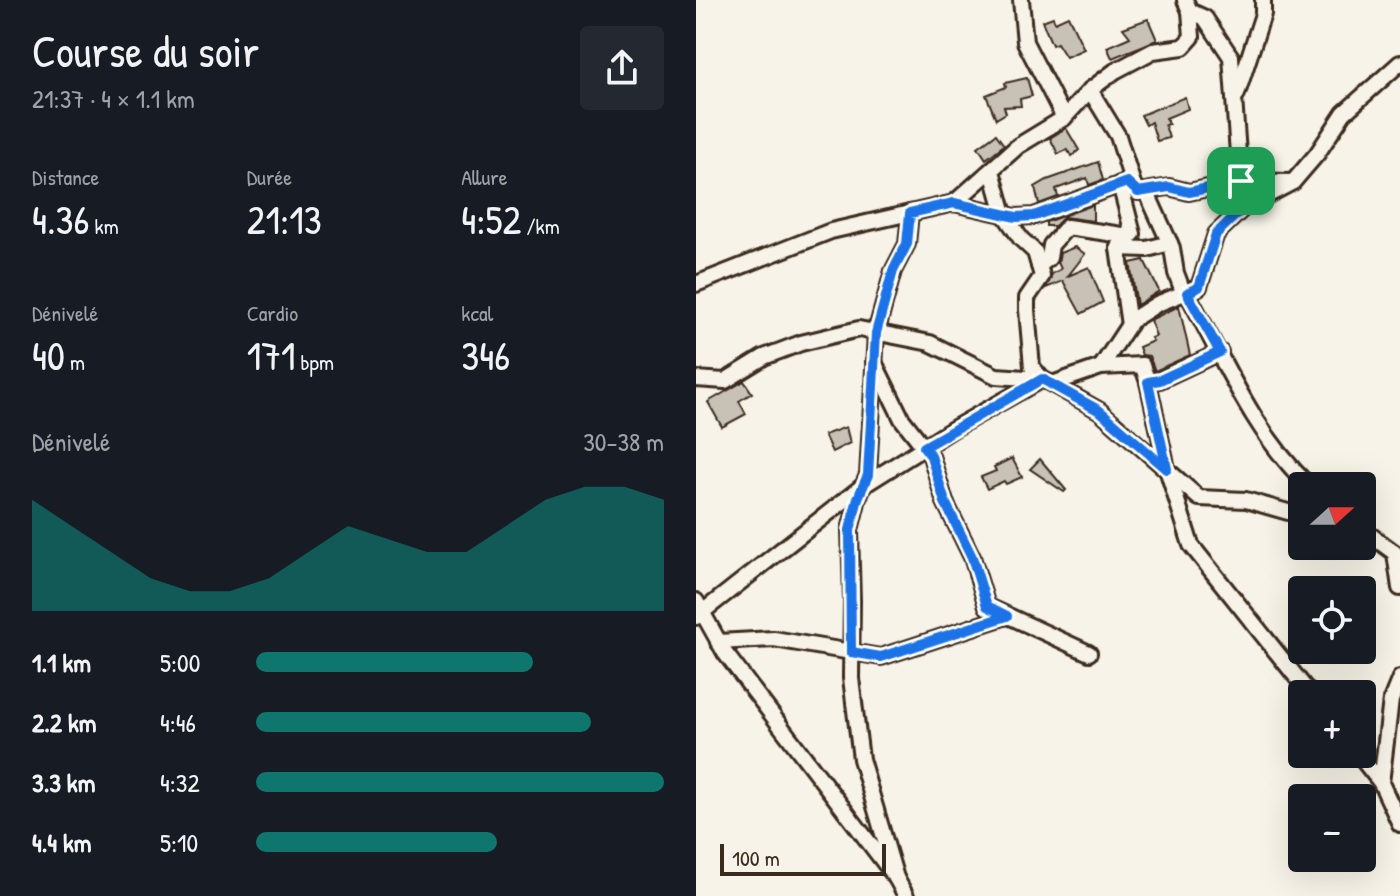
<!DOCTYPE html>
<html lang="fr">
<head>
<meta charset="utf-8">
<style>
  body { margin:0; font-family:"Patrick Hand",sans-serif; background:#242831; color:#f1f3f6; height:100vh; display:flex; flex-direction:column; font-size:30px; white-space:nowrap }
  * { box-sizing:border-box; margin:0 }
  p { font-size:26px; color:#9ea1a6 }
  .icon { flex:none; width:44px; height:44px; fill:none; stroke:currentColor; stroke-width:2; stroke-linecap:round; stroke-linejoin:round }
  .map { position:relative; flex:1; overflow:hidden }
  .side { display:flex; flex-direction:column; background:#171b24; width:696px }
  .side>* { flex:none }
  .needle { width:52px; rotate:69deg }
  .tools { position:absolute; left:592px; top:472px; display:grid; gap:16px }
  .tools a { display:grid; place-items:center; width:88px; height:88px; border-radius:8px; background:#171b24; box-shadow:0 8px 32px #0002; font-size:40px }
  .scale { position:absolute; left:24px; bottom:20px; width:166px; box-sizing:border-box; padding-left:8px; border:4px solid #3b2a1e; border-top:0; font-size:22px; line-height:28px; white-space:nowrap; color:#3b2a1e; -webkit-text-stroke:6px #f7f3e8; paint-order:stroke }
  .pin { position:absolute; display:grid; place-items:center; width:68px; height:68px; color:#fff; margin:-34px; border-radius:16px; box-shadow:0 4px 12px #0006 }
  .round { display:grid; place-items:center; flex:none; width:84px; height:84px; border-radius:8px; background:#242831 }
  .headline { display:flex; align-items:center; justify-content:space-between; height:136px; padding:0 32px }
  h1 { font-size:44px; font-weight:600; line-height:60px }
  .figures { display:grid; grid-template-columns:repeat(3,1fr); gap:12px; height:136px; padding:8px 32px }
  .figures div { display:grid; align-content:center }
  .figures b { font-size:40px; font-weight:600 }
  .figures small { font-size:22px; font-weight:400 }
  .figures p { font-size:22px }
  .chart { height:224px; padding:16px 32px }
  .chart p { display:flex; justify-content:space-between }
  .chart svg { width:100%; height:144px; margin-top:8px; fill:#0f766e; opacity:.7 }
  ul { padding:0 32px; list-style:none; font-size:26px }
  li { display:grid; grid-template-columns:128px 96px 1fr; align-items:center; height:60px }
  li i { height:20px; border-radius:10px; background:#0f766e }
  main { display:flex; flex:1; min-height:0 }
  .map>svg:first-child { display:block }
  .building { fill:#c8c1b6; stroke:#3b2a1e; stroke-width:2 }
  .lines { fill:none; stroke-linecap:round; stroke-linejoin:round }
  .minor-casing { stroke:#3b2a1e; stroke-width:20 }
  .minor { stroke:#f7f3e8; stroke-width:14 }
  .route-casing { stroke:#fff; stroke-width:16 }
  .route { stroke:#1a73e8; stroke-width:10 }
</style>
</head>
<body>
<main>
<section class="side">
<div class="headline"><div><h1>Course du soir</h1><p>21:37 · 4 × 1.1 km</p></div><a class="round"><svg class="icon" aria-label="share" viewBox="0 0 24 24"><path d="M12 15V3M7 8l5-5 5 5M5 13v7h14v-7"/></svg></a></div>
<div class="figures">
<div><p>Distance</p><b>4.36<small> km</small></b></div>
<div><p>Durée</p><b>21:13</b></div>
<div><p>Allure</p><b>4:52<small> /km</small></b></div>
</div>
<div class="figures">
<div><p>Dénivelé</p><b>40<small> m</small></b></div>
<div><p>Cardio</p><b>171<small> bpm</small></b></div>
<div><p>kcal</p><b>346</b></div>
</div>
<div class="chart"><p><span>Dénivelé</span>30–38 m</p>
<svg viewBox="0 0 160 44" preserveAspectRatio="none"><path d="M0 44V10L10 18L20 26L30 34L40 38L50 38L60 34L70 26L80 18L90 22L100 26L110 26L120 18L130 10L140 6L150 6L160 10V44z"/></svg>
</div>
<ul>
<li><b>1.1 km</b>5:00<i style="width:68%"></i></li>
<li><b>2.2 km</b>4:46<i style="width:82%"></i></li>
<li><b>3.3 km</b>4:32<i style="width:100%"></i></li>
<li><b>4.4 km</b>5:10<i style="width:59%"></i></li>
</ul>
</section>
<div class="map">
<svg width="704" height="896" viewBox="0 0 704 896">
  <rect width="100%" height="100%" fill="#f7f3e8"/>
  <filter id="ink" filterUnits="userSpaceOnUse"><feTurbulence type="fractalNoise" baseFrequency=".0125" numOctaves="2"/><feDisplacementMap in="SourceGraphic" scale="16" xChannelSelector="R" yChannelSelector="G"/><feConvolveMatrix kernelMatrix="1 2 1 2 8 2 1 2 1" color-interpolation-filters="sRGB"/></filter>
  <g filter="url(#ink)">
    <g class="building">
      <polygon points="372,16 388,49 370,57 361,43 356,45 346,21 357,17 359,22"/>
      <polygon points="452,19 461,40 416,58 411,47 434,37 427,28"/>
      <polygon points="331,78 336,96 324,99 325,106 308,107 310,113 300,119 290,95 310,87 309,83"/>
      <polygon points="489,97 492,109 470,118 473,124 469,125 473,138 461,141 455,122 450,125 445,115"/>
      <polygon points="370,128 383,150 376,156 371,150 362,154 354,138"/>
      <polygon points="300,134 308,145 290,159 282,147"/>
      <polygon points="402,162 407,180 393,185 391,178 360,189 362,197 343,204 339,187 351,180"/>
      <polygon points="394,206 397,206 397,221 368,217 359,226 350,226 350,222"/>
      <polygon points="379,247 389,254 372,276 393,267 407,302 385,314 367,281 350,288 356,274 365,269 362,262 364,253"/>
      <polygon points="448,260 463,291 441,305 434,263"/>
      <polygon points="483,306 494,355 459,371 453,356 446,355 443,347 457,341 455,338 460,336 454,320"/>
      <polygon points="48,381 56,393 43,401 50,414 26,427 12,402"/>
      <polygon points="150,427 154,443 136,452 128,435"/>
      <polygon points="316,458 326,477 310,484 308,481 291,489 285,477 300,471 298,467"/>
      <polygon points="344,459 370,490 368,492 334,469"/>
    </g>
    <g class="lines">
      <defs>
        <g id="minor">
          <polyline points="325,0 329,42 368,118"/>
          <polyline points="394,90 422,136 438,187"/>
          <polyline points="541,94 567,14 567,0"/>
          <polyline points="296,171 308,214 325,239 339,252 346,276 331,298 331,310 336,367 346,379 356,384 405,367 446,365 452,382 464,380 524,352"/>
          <polyline points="424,184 437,234 422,248 433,325"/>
          <polyline points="450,191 476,248 480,273 488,294"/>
          <polyline points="258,203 320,217 338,216 431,182 442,192 473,187 493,192 545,181 597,182"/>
          <polyline points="546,209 597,182 621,154 648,113 704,63"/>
          <polyline points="343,266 353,258 355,245 371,227 426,235 422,248 451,249 474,243"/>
          <polyline points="0,284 135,231 258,203 322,146 368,118 394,90 419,71 457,51 487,47 496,37 494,11 489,0"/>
          <path d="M491,293C528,360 557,432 613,486"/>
          <polyline points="178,362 206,419 235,456 249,502 276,557 291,606 393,653"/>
          <polyline points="405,367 436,320 461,304 503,287 520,234 546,209 535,57 509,18 494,11"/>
          <polyline points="0,379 29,381 68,357 105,343 163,329 234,343 300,376 346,379 257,429 168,485 0,617"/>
          <polyline points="452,382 471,469 495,545 614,694"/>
          <polyline points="356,384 404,411 503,498 550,500 606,516"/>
          <polyline points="666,529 699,553 704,588"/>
          <polyline points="0,601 29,653 200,878 210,896"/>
          <polyline points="22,642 78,639 185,657 311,616"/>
          <polyline points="704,678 695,700 685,783 704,824"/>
          <polyline points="662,754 685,783"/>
          <polyline points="200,878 165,759 155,678 156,601 154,530 162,498 172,475 180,333 197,271 211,244 214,213"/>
        </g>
      </defs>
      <use href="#minor" class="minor-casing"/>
      <use href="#minor" class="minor"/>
    </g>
  </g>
  <g class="lines" filter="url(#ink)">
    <defs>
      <polygon id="route" points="545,181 546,209 520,234 503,287 491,293 524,352 464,380 452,382 471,469 404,411 346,379 228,447 235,456 249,502 276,557 291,606 311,616 185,657 155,652 154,530 162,498 172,475 180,333 197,271 211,244 214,213 258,203 320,217 338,216 431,182 442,192 473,187 493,192"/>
    </defs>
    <use href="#route" class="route-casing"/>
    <use href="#route" class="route"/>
  </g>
</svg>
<div class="tools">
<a><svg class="needle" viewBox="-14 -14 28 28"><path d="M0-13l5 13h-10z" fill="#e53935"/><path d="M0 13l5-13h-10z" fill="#9ea1a6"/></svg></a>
<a><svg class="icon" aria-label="locate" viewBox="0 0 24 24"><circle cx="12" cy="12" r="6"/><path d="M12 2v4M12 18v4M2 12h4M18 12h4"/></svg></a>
<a>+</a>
<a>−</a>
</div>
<div class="scale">100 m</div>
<div class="pin" style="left:545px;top:181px;background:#1e9e55"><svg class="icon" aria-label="arrive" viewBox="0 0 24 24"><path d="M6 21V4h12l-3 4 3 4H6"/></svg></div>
</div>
</main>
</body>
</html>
